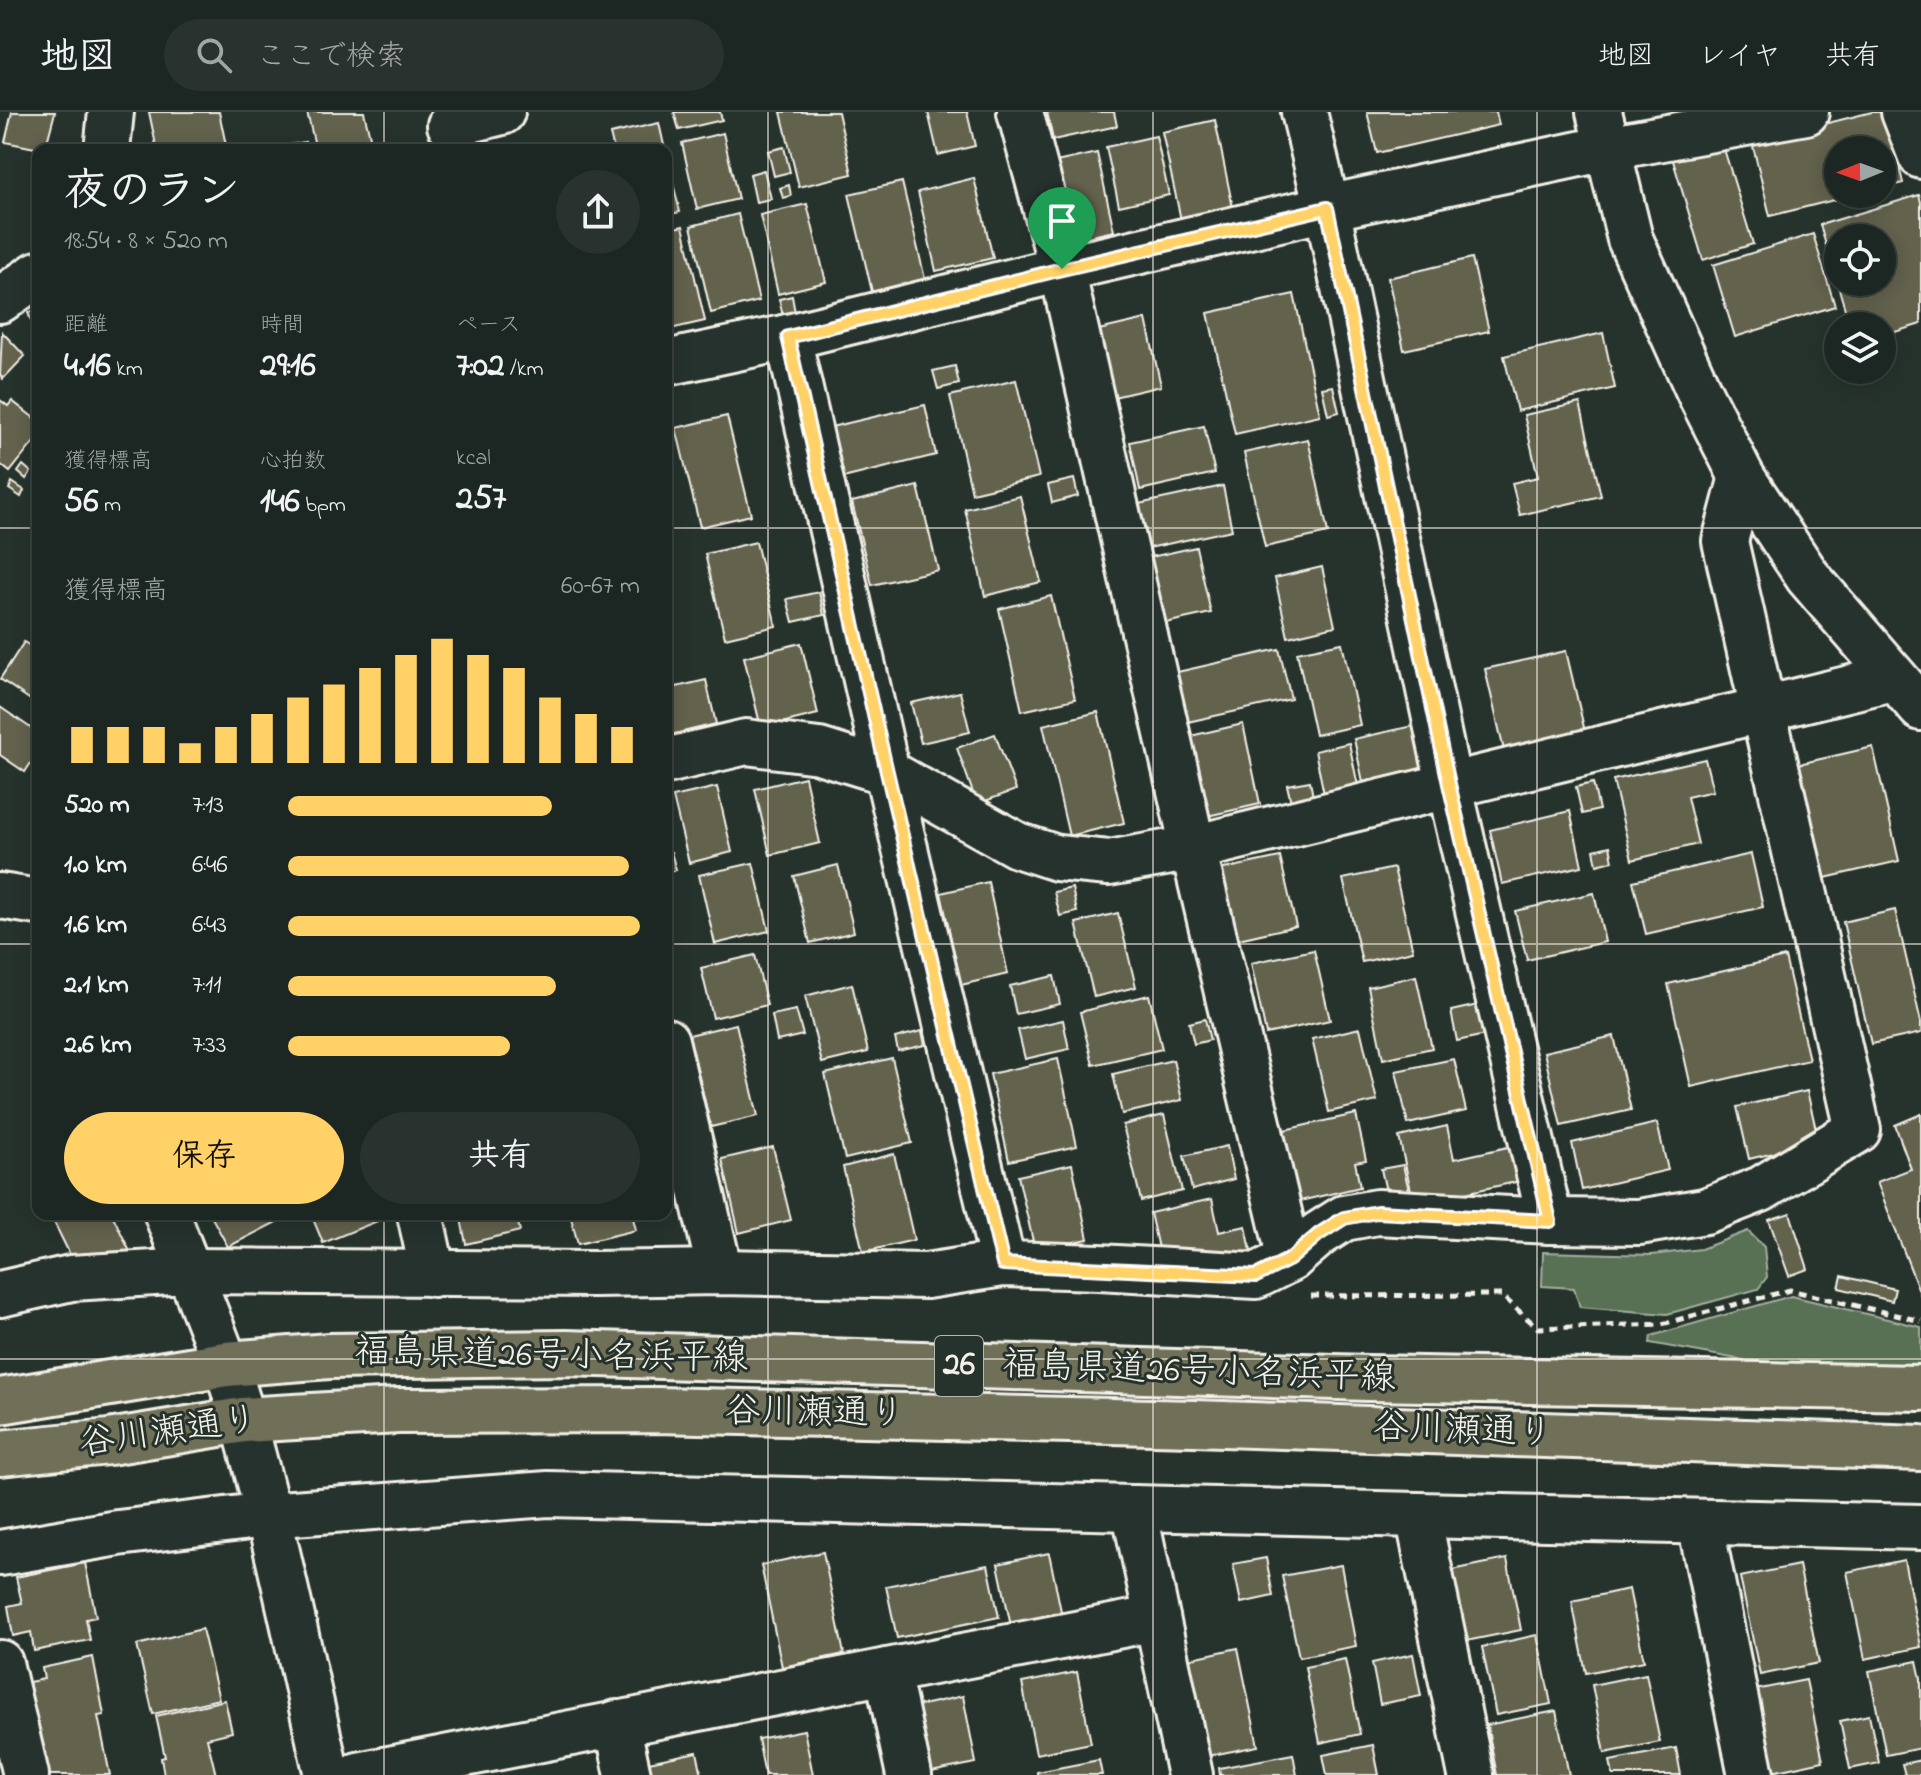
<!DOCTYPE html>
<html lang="ja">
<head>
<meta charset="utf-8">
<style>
  body { margin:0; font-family:"Indie Flower","Klee One",sans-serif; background:#29322f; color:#f1f3f6; height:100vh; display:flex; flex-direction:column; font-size:30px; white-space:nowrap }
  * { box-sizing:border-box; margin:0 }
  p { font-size:26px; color:#a0a5a5 }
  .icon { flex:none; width:44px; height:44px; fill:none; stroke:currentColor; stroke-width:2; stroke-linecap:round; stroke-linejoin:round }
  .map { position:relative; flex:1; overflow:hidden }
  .sheet { position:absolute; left:32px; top:32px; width:640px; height:1076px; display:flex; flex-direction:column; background:#1c2622; border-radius:16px; box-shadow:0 4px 20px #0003,0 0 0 2px #3a4340 }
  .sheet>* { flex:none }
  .needle { width:52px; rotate:269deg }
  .buttons { position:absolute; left:1824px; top:24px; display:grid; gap:16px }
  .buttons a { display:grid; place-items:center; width:72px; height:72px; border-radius:50%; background:#1c2622; box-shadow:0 4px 20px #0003,0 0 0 2px #3a4340; font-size:40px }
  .pin { position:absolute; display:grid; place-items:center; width:68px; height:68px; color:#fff; margin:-82px -34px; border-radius:50% 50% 50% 0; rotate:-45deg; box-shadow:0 0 8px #0007 }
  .pin .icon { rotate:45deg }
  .round { display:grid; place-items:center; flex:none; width:84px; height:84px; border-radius:42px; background:#29322f }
  .overview { display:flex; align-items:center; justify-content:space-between; height:136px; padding:0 32px }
  h1 { font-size:44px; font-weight:700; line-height:60px }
  .figures { display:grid; grid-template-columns:repeat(3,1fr); gap:12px; height:136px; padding:8px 32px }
  .figures div { display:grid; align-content:center }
  .figures b { font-size:34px; font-weight:700 }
  .figures small { font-size:22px; font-weight:400 }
  .figures p { font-size:22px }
  .chart { height:224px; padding:16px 32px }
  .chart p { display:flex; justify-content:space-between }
  .chart svg { width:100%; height:144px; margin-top:8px; stroke:#ffd166; stroke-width:6 }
  .cta { display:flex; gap:16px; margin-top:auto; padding:16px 32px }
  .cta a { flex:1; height:92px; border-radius:48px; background:#ffd166; color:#111; font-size:32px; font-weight:700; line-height:92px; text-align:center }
  .cta a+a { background:#29322f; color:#f1f3f6 }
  ul { padding:0 32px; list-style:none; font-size:26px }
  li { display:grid; grid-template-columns:128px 96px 1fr; align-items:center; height:60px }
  li i { height:20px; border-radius:10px; background:#ffd166 }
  header { display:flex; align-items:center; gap:48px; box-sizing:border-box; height:112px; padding:0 40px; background:#1c2622; border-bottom:2px solid #3a4340 }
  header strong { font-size:38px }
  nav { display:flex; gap:44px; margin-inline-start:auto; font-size:28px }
  .search { width:560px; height:72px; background:#29322f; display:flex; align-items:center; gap:20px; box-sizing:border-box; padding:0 28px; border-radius:44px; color:#a0a5a5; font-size:30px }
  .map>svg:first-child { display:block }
  .green { fill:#586f53; stroke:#a6b09e; stroke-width:2 }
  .building { fill:#63624d; stroke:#f4f1e8; stroke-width:2; fill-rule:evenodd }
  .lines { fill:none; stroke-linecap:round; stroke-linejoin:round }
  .minor-casing { stroke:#f4f1e8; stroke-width:50 }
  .major-casing { stroke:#f4f1e8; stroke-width:50 }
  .path { stroke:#f4f1e8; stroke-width:5; stroke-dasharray:8 6; stroke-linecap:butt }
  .minor { stroke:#26332d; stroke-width:44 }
  .major { stroke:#706f59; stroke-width:44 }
  .route-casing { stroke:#fff; stroke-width:16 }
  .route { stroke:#ffd166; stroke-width:10 }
  .grid { fill:none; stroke:#f4f1e8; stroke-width:2; stroke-opacity:0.55 }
  .labels { text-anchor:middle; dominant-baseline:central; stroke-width:6; stroke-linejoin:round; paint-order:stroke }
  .shield { fill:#26332d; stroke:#b6b8b0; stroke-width:2 }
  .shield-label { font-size:34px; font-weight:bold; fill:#f4f1e8 }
  .street-label { font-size:36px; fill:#f4f1e8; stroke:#26332d }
</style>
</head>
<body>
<header>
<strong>地図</strong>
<div class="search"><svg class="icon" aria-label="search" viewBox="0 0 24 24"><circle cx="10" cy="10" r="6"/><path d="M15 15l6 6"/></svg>ここで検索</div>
<nav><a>地図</a><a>レイヤ</a><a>共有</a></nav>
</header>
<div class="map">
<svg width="1921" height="1663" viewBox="0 0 1921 1663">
  <rect width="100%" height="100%" fill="#26332d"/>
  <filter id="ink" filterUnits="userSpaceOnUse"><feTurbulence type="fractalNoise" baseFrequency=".0125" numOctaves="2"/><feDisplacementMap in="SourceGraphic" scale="16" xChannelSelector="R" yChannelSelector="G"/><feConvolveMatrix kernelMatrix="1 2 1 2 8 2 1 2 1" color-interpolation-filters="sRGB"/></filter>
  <g filter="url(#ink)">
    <g class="green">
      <polygon points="1748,1119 1764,1135 1767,1165 1758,1177 1667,1202 1580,1195 1574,1176 1542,1174 1543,1140 1652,1143 1701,1137"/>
      <polygon points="1791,1184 1921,1215 1921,1256 1770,1253 1650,1231 1651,1224"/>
    </g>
    <g class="building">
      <polygon points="12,0 55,0 45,38 5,30"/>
      <polygon points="149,0 219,0 227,38 157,38"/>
      <polygon points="307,0 364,0 373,38 316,38"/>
      <polygon points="674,0 720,0 722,8 679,18"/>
      <polygon points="781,0 838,0 852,62 799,75"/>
      <polygon points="928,0 967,0 975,34 938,43"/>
      <polygon points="1047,0 1114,0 1117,14 1053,28"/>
      <polygon points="1367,0 1496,0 1499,13 1377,41"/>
      <polygon points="1872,0 1886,0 1903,71 1882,76 1882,38 1838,38 1838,82 1858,82 1770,104 1752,30"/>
      <polygon points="1215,8 1233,96 1181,108 1162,20"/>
      <polygon points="659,11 665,38 614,38 610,22"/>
      <polygon points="723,21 738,87 697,97 682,31"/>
      <polygon points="1156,24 1169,83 1119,94 1106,35"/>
      <polygon points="1721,27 1753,132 1703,148 1671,42"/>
      <polygon points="305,30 307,38 264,38"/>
      <polygon points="784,35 790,60 774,64 768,39"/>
      <polygon points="1097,41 1114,119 1074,128 1056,50"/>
      <polygon points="666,42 680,100 666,103"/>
      <polygon points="764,58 771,87 756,90 750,62"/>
      <polygon points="974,66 993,146 936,159 918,80"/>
      <polygon points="902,70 926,171 873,184 849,82"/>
      <polygon points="789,73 791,84 783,86 780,76"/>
      <path d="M1919,83L1921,90V212L1882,224V214H1850L1820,113ZM1838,126H1882V170H1838Z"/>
      <polygon points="807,92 826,170 778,182 760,103"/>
      <polygon points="738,102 759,189 711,201 691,114"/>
      <polygon points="683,114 705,209 666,218 666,118"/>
      <polygon points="1813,122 1835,194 1735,225 1713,153"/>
      <polygon points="1472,146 1489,219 1404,238 1388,166"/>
      <polygon points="1294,182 1320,303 1235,322 1208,201"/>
      <polygon points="792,184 795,201 783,204 779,187"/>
      <polygon points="38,197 38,225 28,201"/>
      <polygon points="1146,207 1161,274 1105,287 1090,220"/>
      <polygon points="2,220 25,244 3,267 0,263"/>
      <polygon points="1603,221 1615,276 1517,299 1504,244"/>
      <polygon points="955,254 959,272 938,277 933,259"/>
      <polygon points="1016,268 1039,365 972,381 950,284"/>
      <polygon points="1333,274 1339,300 1328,303 1322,276"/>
      <polygon points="0,288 8,294 12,289 38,309 38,325 10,360 0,352"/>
      <polygon points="1580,291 1601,384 1520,403 1512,371 1538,365 1524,303"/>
      <polygon points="925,293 936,343 843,366 831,315"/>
      <polygon points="727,304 751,403 700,415 676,316"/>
      <polygon points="1204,314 1215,361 1140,378 1130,330"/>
      <polygon points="1308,327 1328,421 1265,435 1244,341"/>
      <polygon points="23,353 31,360 26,367 18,360"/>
      <polygon points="1074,367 1078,384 1052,391 1048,373"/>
      <polygon points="12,370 24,378 21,385 9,377"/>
      <polygon points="918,374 938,458 872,473 852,390"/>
      <polygon points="1223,374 1232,418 1144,437 1134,393"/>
      <polygon points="1020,384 1041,470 985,484 965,397"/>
      <polygon points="756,430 776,514 725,526 705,442"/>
      <polygon points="1196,435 1211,501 1156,513 1142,447"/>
      <polygon points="1322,455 1335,514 1288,525 1275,466"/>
      <polygon points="819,480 824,503 793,510 787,487"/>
      <polygon points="1051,484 1075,587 1022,599 999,497"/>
      <polygon points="24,530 38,539 38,593 0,567"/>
      <polygon points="801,531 818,602 761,616 744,545"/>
      <polygon points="1342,531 1360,613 1315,623 1297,540"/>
      <polygon points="1279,537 1291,587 1183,611 1173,561"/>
      <polygon points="1566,539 1586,624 1505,643 1485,557"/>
      <polygon points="666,551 672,576 706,568 716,612 666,624"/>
      <polygon points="960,580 970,620 921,631 911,591"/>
      <polygon points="0,595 38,621 38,640 25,660 0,643"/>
      <polygon points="1098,600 1124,711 1069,724 1043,613"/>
      <polygon points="1243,612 1260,692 1203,705 1186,625"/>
      <polygon points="1413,614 1423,657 1363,670 1354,627"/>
      <polygon points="995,622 1016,678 977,692 957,636"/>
      <polygon points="1349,631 1358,674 1324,682 1315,639"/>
      <polygon points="1873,635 1899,749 1816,768 1790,654"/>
      <polygon points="1705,647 1713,679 1687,685 1698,732 1632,748 1613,668"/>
      <polygon points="805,665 820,731 770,743 755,677"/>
      <polygon points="1310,669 1313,685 1291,690 1287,673"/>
      <polygon points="1593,671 1599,698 1582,702 1576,675"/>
      <polygon points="717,675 732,740 689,751 673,685"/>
      <polygon points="1570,699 1582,754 1502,772 1490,718"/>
      <polygon points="1610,734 1613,749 1597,753 1594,738"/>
      <polygon points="671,740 676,758 666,761 666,741"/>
      <polygon points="1751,742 1763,795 1646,822 1633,769"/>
      <polygon points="1280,745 1296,814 1234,828 1219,758"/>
      <polygon points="753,751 769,819 715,832 699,763"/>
      <polygon points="838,753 854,820 810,831 794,764"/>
      <polygon points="1394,756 1413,839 1362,850 1343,767"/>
      <polygon points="988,770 1008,862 961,873 941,781"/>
      <polygon points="1072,776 1077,800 1060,804 1054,780"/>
      <polygon points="1594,781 1605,830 1527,848 1515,799"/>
      <polygon points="1895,798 1921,910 1921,921 1871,932 1843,810"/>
      <polygon points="1118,801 1136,875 1094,885 1076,811"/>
      <polygon points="1314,838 1330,908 1266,922 1251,851"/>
      <polygon points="755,843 767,893 713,906 701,856"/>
      <polygon points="1785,845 1809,948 1691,975 1668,872"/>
      <polygon points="1054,864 1060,892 1016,902 1010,874"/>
      <polygon points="1416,864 1432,936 1383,947 1368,875"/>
      <polygon points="852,872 868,940 822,951 805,884"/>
      <polygon points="1149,883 1162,937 1093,953 1080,900"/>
      <polygon points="1478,893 1485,923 1457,929 1451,899"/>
      <polygon points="796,898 803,923 777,929 772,903"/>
      <polygon points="1205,907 1210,928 1194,932 1189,911"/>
      <polygon points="1063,908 1069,937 1025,947 1018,918"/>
      <polygon points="736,912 758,1004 711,1015 689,923"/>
      <polygon points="1360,916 1377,989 1329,1000 1312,927"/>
      <polygon points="922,919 925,933 898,939 895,926"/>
      <polygon points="1614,924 1631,998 1561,1014 1544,940"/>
      <polygon points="892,946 912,1031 845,1047 825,962"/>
      <polygon points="1058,947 1077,1034 1009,1049 990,962"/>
      <polygon points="1454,947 1466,999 1408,1012 1396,959"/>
      <polygon points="1173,948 1182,988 1122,1002 1113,962"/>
      <polygon points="1807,979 1819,1030 1749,1047 1737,995"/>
      <polygon points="1356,1002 1366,1048 1355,1050 1360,1075 1300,1089 1284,1018"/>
      <polygon points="1921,1002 1921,1184 1877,1070 1911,1057 1895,1013"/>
      <polygon points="1164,1003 1182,1079 1141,1089 1123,1013"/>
      <polygon points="1657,1011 1668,1058 1582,1078 1572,1031"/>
      <polygon points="1447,1014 1454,1047 1517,1033 1525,1068 1414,1092 1399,1025"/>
      <polygon points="1227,1034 1234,1067 1192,1078 1184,1044"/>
      <polygon points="773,1035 791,1108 739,1121 722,1047"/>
      <polygon points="894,1042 914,1128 863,1140 843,1055"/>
      <polygon points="1072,1052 1088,1127 1035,1138 1018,1064"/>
      <polygon points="1403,1053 1412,1092 1390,1097 1381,1057"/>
      <polygon points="1212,1087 1219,1120 1246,1114 1251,1139 1163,1158 1150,1101"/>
      <polygon points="1790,1101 1808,1157 1789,1164 1769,1108"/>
      <polygon points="50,1102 112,1102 134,1148 80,1163"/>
      <polygon points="210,1102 292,1102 228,1135"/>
      <polygon points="311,1102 389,1102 390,1104 323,1131"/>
      <polygon points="460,1102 516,1102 520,1119 466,1132"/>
      <polygon points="570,1102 632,1102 636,1118 578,1132"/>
      <polygon points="1842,1164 1895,1177 1892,1189 1839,1176"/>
      <polygon points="823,1440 844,1542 782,1555 761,1453"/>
      <polygon points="1049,1441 1063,1509 1012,1519 998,1452"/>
      <polygon points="1266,1446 1273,1484 1241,1491 1233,1452"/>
      <polygon points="1507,1447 1521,1518 1456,1531 1442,1460"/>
      <polygon points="1904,1448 1921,1535 1865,1547 1847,1460"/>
      <polygon points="85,1451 96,1505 86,1507 90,1528 34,1539 31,1520 13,1524 8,1494 22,1491 16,1465"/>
      <polygon points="988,1453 999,1505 897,1526 886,1474"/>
      <polygon points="1341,1453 1356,1534 1299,1545 1282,1464"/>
      <polygon points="1799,1453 1819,1551 1760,1563 1740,1465"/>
      <polygon points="1629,1477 1644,1549 1586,1561 1572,1489"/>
      <polygon points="202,1517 219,1587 153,1602 137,1533"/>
      <polygon points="1537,1523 1551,1592 1496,1603 1482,1535"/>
      <polygon points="1238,1536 1258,1634 1207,1644 1188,1547"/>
      <polygon points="1413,1542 1421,1584 1380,1592 1372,1551"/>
      <polygon points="93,1545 104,1603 98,1604 110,1663 48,1663 29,1570 44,1567 42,1556"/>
      <polygon points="1345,1547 1360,1622 1320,1631 1305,1555"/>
      <polygon points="1917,1549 1921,1567 1921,1636 1886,1643 1869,1559"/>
      <polygon points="1077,1560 1091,1631 1036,1642 1022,1571"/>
      <polygon points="1646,1562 1660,1630 1605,1641 1592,1573"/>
      <polygon points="1806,1568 1823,1649 1772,1660 1755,1578"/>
      <polygon points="963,1584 976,1651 926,1661 913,1595"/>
      <polygon points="225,1588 232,1620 207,1626 216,1663 164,1663 161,1646 165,1645 156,1604"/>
      <polygon points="1556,1599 1569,1663 1497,1663 1487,1613"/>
      <polygon points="1869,1603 1879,1651 1850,1657 1840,1609"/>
      <polygon points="804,1618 813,1663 765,1663 758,1627"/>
      <polygon points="1373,1633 1379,1663 1327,1663 1323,1643"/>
      <polygon points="1676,1636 1681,1663 1613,1663 1610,1649"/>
      <polygon points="697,1640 702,1663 647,1663 644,1651"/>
      <polygon points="1293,1642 1297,1663 1220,1663 1219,1656"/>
      <polygon points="1099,1648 1102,1663 1037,1663 1037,1660"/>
      <polygon points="1921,1648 1921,1663 1905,1663 1902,1652"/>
    </g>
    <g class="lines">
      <defs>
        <g id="minor">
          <polyline points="1020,0 1062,157 1193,736 1290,1147"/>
          <polyline points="1304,0 1327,96 1449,672 1550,1109"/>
          <polyline points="1599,0 1630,127 1700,282 1742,365 1808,465 1921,596"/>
          <polyline points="1904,0 1921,44"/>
          <polyline points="450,13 502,0"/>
          <polyline points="107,38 111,0"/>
          <polyline points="0,188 38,162"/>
          <polyline points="788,225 887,660 1003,1152"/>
          <polyline points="666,251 788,225 1062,157 1327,96 1607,36 1806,0"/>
          <polyline points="666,649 746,630 819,639 887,660 1017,733 1057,746 1109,751 1193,736 1892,566"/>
          <polyline points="0,784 38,790"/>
          <polyline points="666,929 720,1160"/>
          <path d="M167,1102C192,1170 223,1237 243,1307C276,1424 300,1544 327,1663"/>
          <polyline points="420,1102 433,1162"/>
          <polyline points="0,1182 71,1166 188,1159 594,1162 720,1160 926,1164 1003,1152 1099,1155 1256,1164 1290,1147 1319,1122 1344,1106 1377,1100 1550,1109 1639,1110 1705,1099 1761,1077 1858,1018 1725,429 1742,365"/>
          <polyline points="1134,1396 1190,1663"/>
          <polyline points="1418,1403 1471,1663"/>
          <polyline points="1700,1410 1751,1663"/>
          <polyline points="0,1441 118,1421 266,1403 548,1382 1921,1415"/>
          <polyline points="0,1551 26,1663"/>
          <polyline points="887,1559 909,1663"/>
          <polyline points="617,1611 628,1663"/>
          <polyline points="358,1663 1157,1506"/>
        </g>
        <g id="major">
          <polyline points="0,1289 226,1252 329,1244 566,1241 1368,1266 1921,1276"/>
          <polyline points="0,1341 109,1330 243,1308 398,1299 657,1298 1194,1311 1921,1336"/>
        </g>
      </defs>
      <use href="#minor" class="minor-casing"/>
      <use href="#major" class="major-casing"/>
      <polyline class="path" points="1311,1184 1501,1183 1538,1216 1662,1212 1790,1178 1921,1209"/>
      <use href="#minor" class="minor"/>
      <use href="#major" class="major"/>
    </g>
  </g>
  <g class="lines" filter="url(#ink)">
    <defs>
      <polygon id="route" points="1327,96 1449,672 1550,1109 1377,1100 1344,1106 1319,1122 1290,1147 1256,1164 1003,1152 887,660 788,225 1062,157"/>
    </defs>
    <use href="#route" class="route-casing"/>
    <use href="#route" class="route"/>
  </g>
  <path class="grid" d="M384,0V38M768,0V1663M1153,0V1663M1537,0V1663M0,416H38M666,416H1921M0,832H38M666,832H1921M384,1102V1663M0,1247H1921"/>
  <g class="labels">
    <rect class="shield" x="935" y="1224" width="48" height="60" rx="6"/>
    <g class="shield-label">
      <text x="959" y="1254">26</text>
    </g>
    <g class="street-label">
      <text transform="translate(551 1245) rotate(1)">福島県道26号小名浜平線</text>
      <text transform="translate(1199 1261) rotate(2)">福島県道26号小名浜平線</text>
      <text transform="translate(815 1302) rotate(1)">谷川瀬通り</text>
      <text transform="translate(1463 1320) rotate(2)">谷川瀬通り</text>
      <text transform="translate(169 1321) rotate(-8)">谷川瀬通り</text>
    </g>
  </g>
</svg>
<div class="buttons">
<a><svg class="needle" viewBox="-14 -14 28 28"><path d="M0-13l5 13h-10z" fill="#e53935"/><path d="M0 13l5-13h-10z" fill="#a0a5a5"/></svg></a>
<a><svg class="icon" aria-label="locate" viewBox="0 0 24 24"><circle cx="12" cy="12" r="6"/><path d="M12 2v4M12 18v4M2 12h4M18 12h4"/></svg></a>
<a><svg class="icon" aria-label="layers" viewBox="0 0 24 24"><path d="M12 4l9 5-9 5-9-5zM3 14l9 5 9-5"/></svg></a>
</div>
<div class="pin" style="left:1062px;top:157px;background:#1e9e55"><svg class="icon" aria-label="arrive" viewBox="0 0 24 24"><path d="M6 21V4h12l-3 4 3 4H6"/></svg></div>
<section class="sheet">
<div class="overview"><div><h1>夜のラン</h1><p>18:54 · 8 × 520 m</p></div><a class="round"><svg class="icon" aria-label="share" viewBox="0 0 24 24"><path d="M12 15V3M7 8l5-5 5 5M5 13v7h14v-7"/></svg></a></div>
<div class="figures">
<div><p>距離</p><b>4.16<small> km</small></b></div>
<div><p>時間</p><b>29:16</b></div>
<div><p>ペース</p><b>7:02<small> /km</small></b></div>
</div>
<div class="figures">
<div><p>獲得標高</p><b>56<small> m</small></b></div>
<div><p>心拍数</p><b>146<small> bpm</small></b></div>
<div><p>kcal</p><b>257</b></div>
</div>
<div class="chart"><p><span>獲得標高</span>60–67 m</p>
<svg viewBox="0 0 160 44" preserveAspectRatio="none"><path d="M5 44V33M15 44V33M25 44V33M35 44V38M45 44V33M55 44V29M65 44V24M75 44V20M85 44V15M95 44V11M105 44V6M115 44V11M125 44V15M135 44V24M145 44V29M155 44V33"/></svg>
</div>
<ul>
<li><b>520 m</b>7:13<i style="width:75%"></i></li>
<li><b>1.0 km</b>6:46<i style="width:97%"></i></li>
<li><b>1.6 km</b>6:43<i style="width:100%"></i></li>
<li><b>2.1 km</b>7:11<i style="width:76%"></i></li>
<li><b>2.6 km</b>7:33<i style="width:63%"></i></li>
</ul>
<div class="cta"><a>保存</a><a>共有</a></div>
</section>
</div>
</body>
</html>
